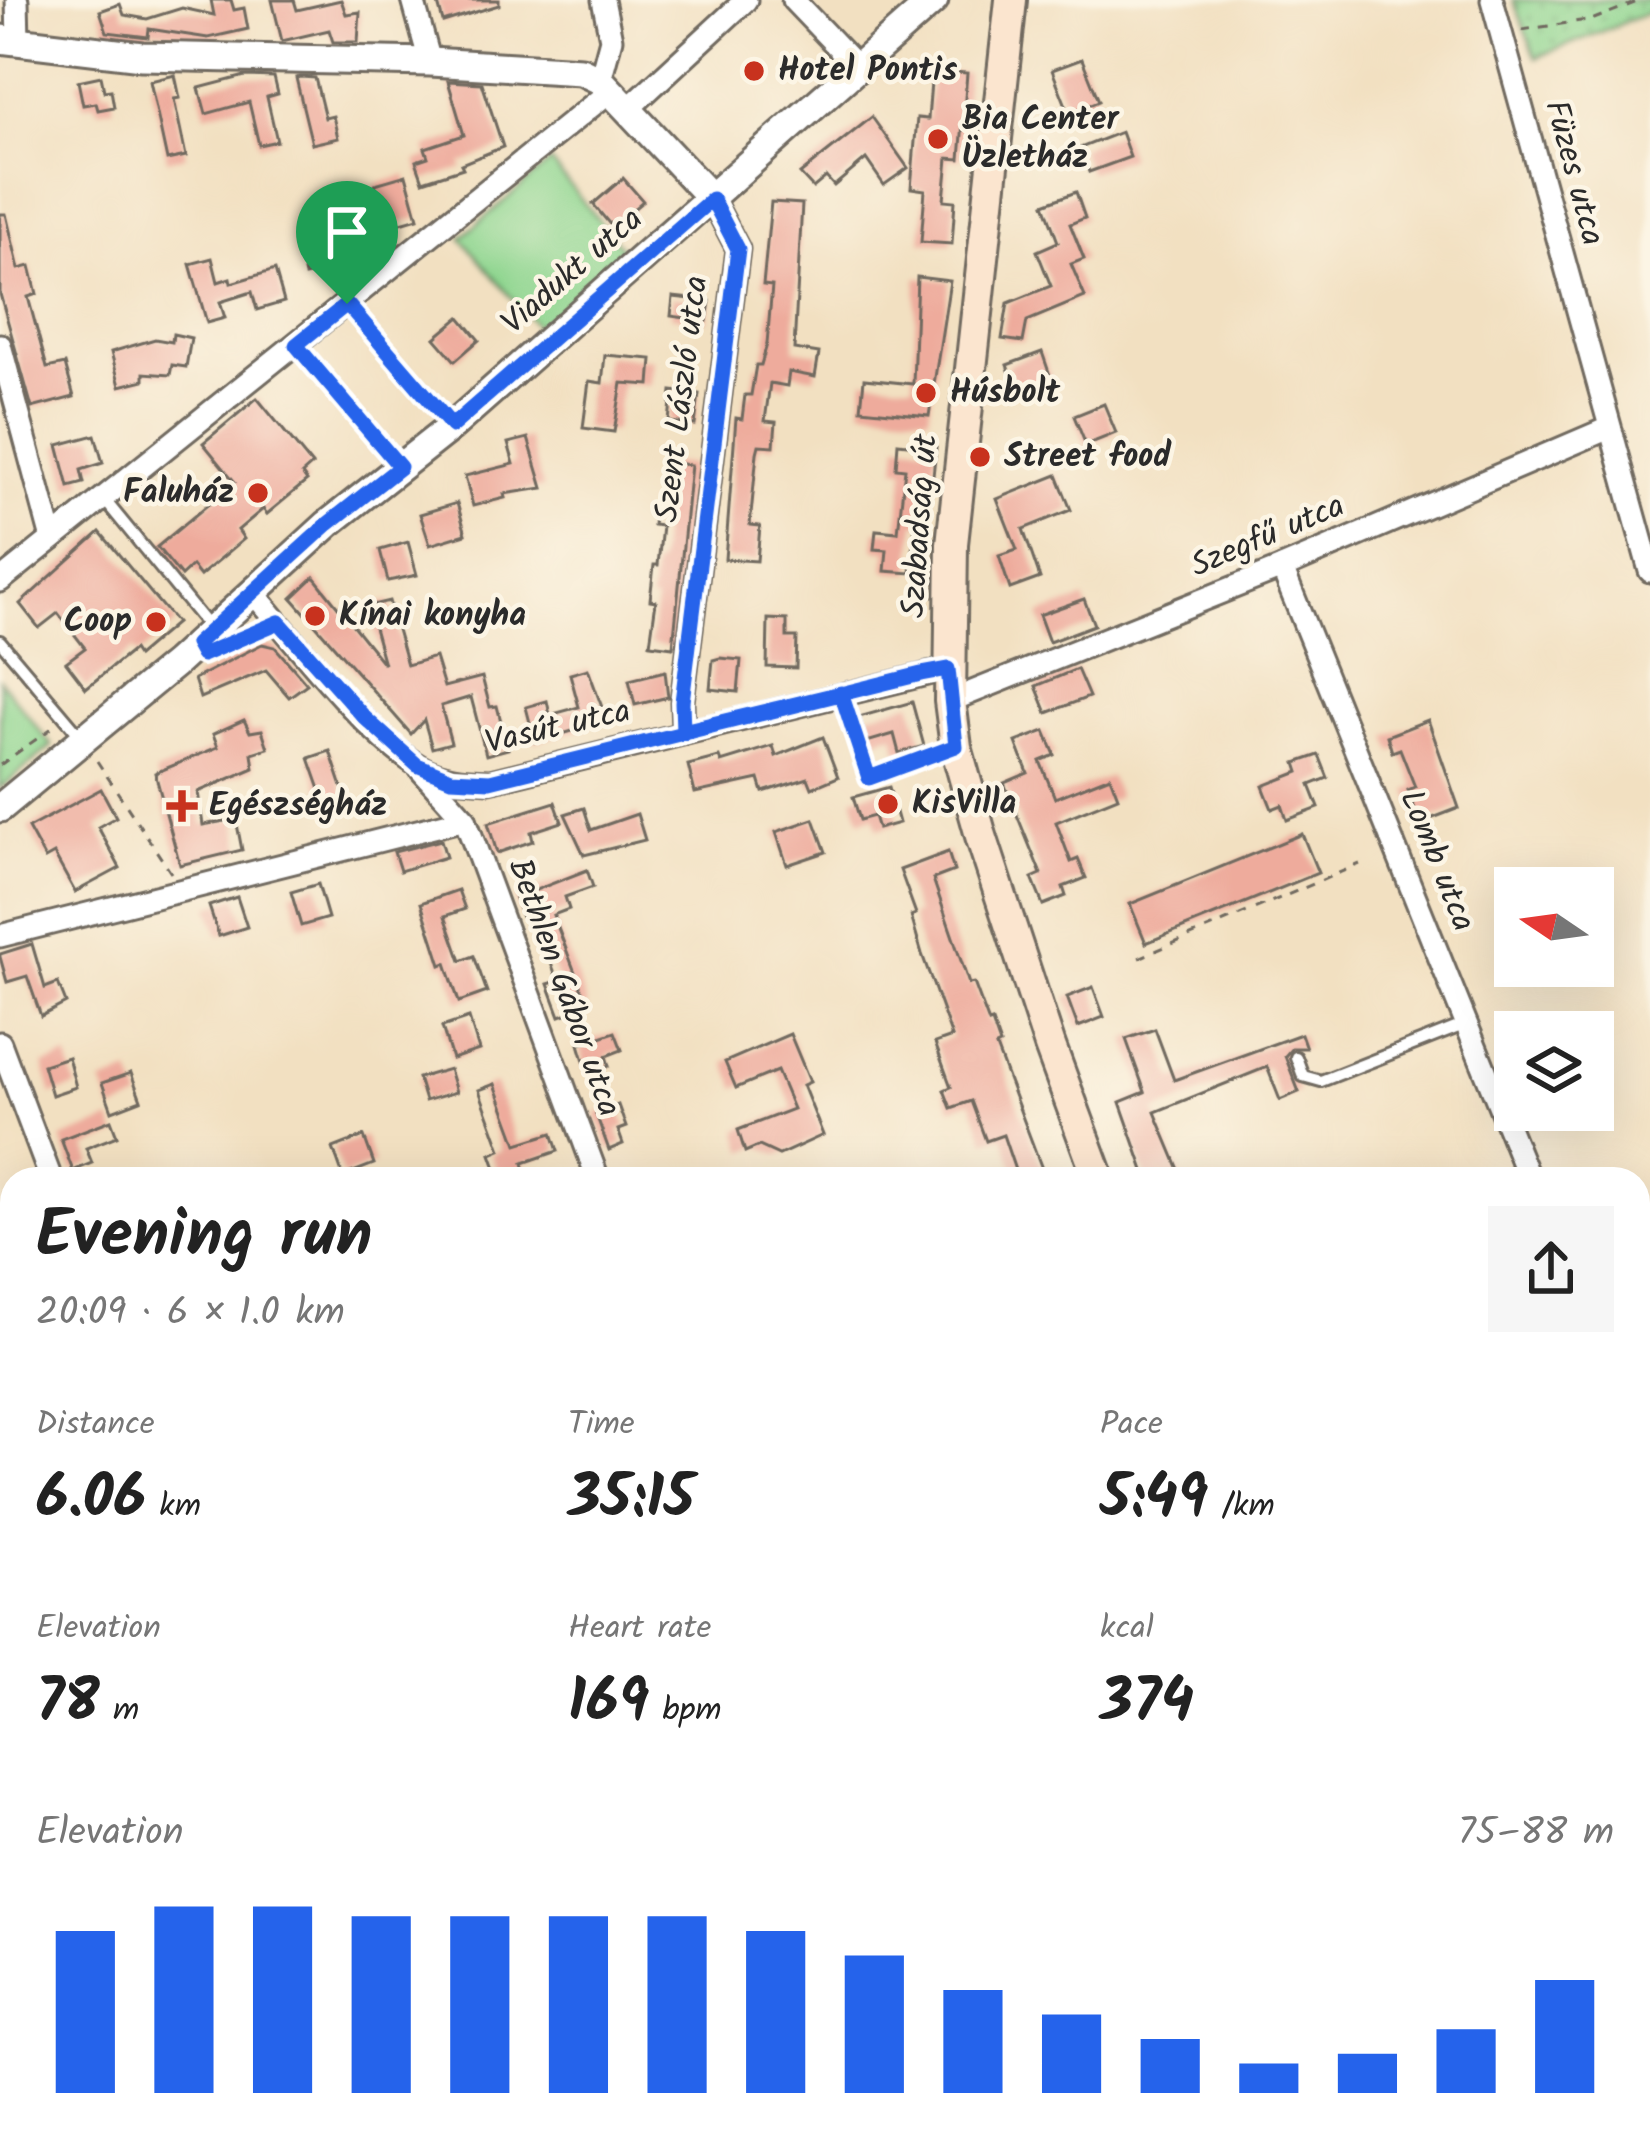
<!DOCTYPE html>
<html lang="en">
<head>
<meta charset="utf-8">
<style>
  body { margin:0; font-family:Kalam,sans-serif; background:#f6f6f6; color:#222; height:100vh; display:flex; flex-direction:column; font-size:45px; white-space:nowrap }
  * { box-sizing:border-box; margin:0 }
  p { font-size:39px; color:#767676 }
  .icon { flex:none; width:66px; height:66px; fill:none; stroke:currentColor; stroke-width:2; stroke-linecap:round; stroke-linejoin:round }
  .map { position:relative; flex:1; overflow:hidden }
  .sheet { position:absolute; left:0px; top:1167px; width:1650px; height:975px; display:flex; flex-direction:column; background:#fff; border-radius:36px 36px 0 0; box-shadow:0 12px 48px #0002 }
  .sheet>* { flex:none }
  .needle { width:78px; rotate:283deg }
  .buttons { position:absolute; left:1494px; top:867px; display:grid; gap:24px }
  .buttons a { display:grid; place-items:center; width:120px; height:120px; border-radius:0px; background:#fff; box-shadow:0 12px 48px #0002; font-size:60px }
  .pin { position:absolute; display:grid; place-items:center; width:102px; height:102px; color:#fff; margin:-123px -51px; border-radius:50% 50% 50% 0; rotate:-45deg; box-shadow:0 0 12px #0007 }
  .pin .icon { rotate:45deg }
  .round { display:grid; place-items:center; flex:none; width:126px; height:126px; border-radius:0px; background:#f6f6f6 }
  .summary { display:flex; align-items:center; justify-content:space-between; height:204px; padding:0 36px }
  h1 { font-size:66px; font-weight:700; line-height:90px }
  .stats { display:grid; grid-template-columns:repeat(3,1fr); gap:18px; height:204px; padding:12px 36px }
  .stats div { display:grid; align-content:center }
  .stats b { font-size:60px; font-weight:700 }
  .stats small { font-size:33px; font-weight:400 }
  .stats p { font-size:33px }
  .chart { height:336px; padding:24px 36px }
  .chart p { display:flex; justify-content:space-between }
  .chart svg { width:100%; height:216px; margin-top:12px; stroke:#2563eb; stroke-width:6 }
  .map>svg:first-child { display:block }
  .grass { fill:url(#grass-dots); stroke:#5c805d; stroke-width:3 }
  .park { fill:#8ed58f; stroke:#5c805d; stroke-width:3 }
  .building { fill:#eeab9c }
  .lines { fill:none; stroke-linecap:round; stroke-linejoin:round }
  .service-casing { stroke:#716a60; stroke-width:16 }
  .minor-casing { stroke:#716a60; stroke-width:27 }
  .tertiary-casing { stroke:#716a60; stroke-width:33 }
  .secondary-casing { stroke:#716a60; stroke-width:36 }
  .path { stroke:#716a60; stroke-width:3; stroke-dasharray:9 9; stroke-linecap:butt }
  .service { stroke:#fff; stroke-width:10 }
  .minor { stroke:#fff; stroke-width:21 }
  .tertiary { stroke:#fff; stroke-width:27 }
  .secondary { stroke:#fbe5cf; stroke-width:30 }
  .route-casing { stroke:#fff; stroke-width:24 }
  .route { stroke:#2563eb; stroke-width:15 }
  .poi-dot { fill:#c8321e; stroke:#fcf5e5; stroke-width:4.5 }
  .labels { text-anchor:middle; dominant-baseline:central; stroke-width:9; stroke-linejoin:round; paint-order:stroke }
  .poi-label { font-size:33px; font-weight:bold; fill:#2b2b2b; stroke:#fcf5e5; text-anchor:start }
  .street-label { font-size:33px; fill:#2b2b2b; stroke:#fcf5e5 }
</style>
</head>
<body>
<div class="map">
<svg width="1650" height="2141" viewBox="0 0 1650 2141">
  <defs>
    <pattern id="grass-dots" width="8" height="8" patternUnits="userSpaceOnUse" patternTransform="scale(3)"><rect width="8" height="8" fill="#8ed58f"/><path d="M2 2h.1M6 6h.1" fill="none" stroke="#7bb77c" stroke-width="1.8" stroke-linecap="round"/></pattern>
  </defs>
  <rect width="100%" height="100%" fill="#fcf5e5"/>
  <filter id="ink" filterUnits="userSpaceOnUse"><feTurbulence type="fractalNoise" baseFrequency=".00833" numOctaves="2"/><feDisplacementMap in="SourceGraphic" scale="24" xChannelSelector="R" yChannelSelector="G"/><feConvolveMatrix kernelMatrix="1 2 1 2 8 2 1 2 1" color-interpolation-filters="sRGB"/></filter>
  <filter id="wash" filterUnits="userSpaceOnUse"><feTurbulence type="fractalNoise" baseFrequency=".004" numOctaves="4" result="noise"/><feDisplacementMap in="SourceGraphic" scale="48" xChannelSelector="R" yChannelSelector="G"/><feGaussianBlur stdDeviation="2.7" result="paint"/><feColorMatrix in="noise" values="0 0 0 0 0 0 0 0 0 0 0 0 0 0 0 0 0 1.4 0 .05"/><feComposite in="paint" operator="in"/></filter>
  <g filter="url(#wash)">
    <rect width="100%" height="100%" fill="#f2e0c1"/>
    <polygon class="grass" points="1513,0 1650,0 1650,12 1536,58"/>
    <g class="park">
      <polygon points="550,162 627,254 538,329 461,238"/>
      <polygon points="0,680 52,746 0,789"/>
    </g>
    <g id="blocks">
      <g class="building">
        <polygon points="211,0 231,0 234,10 244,8 248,29 208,38 149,29 148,37 107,32 100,11 120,4 124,15 147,19 182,8 214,15"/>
        <polygon points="272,0 294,0 297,10 341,0 346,14 360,12 358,42 333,42 329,30 282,41"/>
        <polygon points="437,0 499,0 499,5 443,22"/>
        <polygon points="1082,59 1099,101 1069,113 1052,70"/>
        <polygon points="932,70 967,73 960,159 948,158 944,200 955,201 952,244 921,242 925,190 911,188 917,118 928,119"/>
        <polygon points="175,75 180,98 174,99 186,156 167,160 150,81"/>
        <polygon points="101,76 104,91 111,90 114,107 98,110 96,103 83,105 78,81"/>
        <polygon points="245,76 274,77 278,94 267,97 277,141 259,145 249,102 206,114 199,88"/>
        <polygon points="301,77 315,78 325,118 333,116 338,138 312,144 296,78"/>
        <polygon points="448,81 482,83 503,147 461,164 463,168 423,181 416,161 428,157 425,148 464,135"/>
        <polygon points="872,117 908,168 884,185 866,159 834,186 826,177 813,188 800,174"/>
        <polygon points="1121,132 1130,157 1089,172 1080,148"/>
        <polygon points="406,175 418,218 374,231 377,248 330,258 332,270 305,276 297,237 383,212 375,184"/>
        <polygon points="623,178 643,201 612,227 593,204"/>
        <polygon points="1076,192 1085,218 1070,224 1084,259 1071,264 1085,297 1027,321 1023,342 1002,339 1008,303 1051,286 1037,251 1058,242 1044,204"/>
        <polygon points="771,202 802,204 794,349 819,353 815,377 789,372 787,386 770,383 765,421 776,422 774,446 759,445 757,453 750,525 760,526 757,561 725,559 736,418 742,419 745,395 751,395 756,365 761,365 767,344 772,286 763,285"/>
        <polygon points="0,214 6,214 19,269 30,266 37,294 28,297 47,368 65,364 74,397 32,408 0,294"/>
        <polygon points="212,258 218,282 230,278 231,283 275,270 284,302 257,310 252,292 220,302 225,318 207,323 190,264"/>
        <polygon points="917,277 950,281 929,416 861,409 864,379 913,384"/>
        <polygon points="673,297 710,301 707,321 671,316"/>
        <polygon points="460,317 479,340 455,361 435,338"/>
        <polygon points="173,334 191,338 186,367 172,365 170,375 144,373 144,380 120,386 111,352 155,339 172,342"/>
        <polygon points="1042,352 1052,381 1018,394 1007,365"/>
        <polygon points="605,355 652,359 650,385 622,383 614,432 583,428 589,381 602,383"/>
        <polygon points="672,391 699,394 695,425 669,422"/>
        <polygon points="257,398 312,465 302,474 307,481 267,514 263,509 238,530 244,539 200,576 192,566 181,576 157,547 235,482 203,443"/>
        <polygon points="1104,404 1116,433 1086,445 1074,416"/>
        <polygon points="95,435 103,463 81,470 84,483 69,487 58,445"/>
        <polygon points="528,438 543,488 504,494 505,498 473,506 465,476 514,464 508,443"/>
        <polygon points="898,443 936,447 928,524 915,523 911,573 885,571 887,550 874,549 876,530 898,532 905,469 896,468"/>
        <polygon points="664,462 691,465 673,647 650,644 656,601 650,600 654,565 658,565 662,526 653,525 655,506 660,506"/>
        <polygon points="1057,475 1071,510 1023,529 1040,578 1010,589 999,556 1017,550 997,499"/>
        <polygon points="457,503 466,534 430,545 420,514"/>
        <polygon points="100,532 176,623 137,656 133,650 86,688 66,662 85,648 58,613 39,628 20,604"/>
        <polygon points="408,542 417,575 388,581 380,550"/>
        <polygon points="314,577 384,664 368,606 389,601 407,665 435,657 444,687 482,677 490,707 497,706 508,749 486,755 471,697 441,706 451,743 432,748 424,720 411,734 292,598"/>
        <polygon points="1084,599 1094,625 1049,642 1039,615"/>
        <polygon points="768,619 787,620 787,637 797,637 796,668 767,667"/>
        <polygon points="262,644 275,647 307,684 289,697 266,670 200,698 194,679"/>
        <polygon points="720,658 741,660 738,692 710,689 713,660"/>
        <polygon points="588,669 607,721 535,742 526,707 547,701 550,715 579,707 570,674"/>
        <polygon points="1077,669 1089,697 1047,713 1036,686"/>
        <polygon points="665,671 668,697 635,705 629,680"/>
        <polygon points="912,702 924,746 899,753 894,734 867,742 859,717"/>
        <polygon points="244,720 250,732 262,730 268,748 252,753 254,768 198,792 203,825 236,819 242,850 180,865 155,773 218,747 213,734"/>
        <polygon points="1428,720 1459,808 1420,823 1408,790 1415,787 1400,749 1392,752 1387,736"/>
        <polygon points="1045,731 1055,755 1040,761 1055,798 1110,776 1118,797 1056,822 1071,862 1078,859 1086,878 1063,887 1066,896 1043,905 1032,878 1041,874 1004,783 1028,773 1016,742"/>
        <polygon points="823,737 838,777 812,788 808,778 763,792 759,779 695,793 688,765 719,757 721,762 773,746 776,756"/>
        <polygon points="330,751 348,805 328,812 309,758"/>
        <polygon points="1319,755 1328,778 1310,785 1319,808 1287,820 1282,805 1272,809 1263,786 1299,772 1296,763"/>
        <polygon points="889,787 899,823 878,829 874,816 860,820 853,797"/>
        <polygon points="101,789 116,817 98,827 120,868 75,892 54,854 45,859 28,828"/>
        <polygon points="555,802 562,822 531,832 533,841 497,853 488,823"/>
        <polygon points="584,808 591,830 637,814 645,840 584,855 565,814"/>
        <polygon points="814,819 826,852 787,865 776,832"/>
        <polygon points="1302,834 1318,873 1146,943 1130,904"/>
        <polygon points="441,840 446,857 400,871 394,852"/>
        <polygon points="948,852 954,871 933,879 969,984 974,983 989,1023 992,1022 1000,1045 996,1047 1044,1174 1030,1179 1018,1179 1003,1135 986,1141 971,1101 951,1108 944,1090 951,1087 935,1043 952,1037 922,954 911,916 916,914 900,870"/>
        <polygon points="587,870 593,887 565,897 569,909 553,915 588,1006 560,1016 548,984 558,981 532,913 522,917 515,898"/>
        <polygon points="318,884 328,918 301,926 291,892"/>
        <polygon points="458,890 465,909 445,916 461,961 474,956 487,992 459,1002 446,963 441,965 421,903"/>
        <polygon points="237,897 247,927 219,936 209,906"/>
        <polygon points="32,944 45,988 58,983 66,1003 41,1016 27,976 7,982 0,957 0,954"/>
        <polygon points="1093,987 1104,1017 1078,1027 1067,997"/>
        <polygon points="469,1018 479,1050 452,1059 442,1027"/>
        <polygon points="1155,1029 1174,1080 1301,1034 1306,1048 1292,1048 1285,1056 1299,1092 1280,1100 1267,1067 1155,1112 1183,1179 1147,1179 1120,1102 1145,1092 1126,1039"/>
        <polygon points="615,1032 622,1050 606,1056 609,1066 588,1074 579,1044"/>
        <polygon points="790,1034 810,1082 803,1085 823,1135 779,1155 759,1146 745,1152 738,1130 793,1109 777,1071 736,1088 725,1062"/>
        <polygon points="68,1057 76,1087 52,1095 43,1065"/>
        <polygon points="449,1069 456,1092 425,1101 418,1078"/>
        <polygon points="131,1073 141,1100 112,1111 102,1083"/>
        <polygon points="495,1084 517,1144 552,1133 558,1151 523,1163 525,1170 500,1179 491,1154 501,1150 479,1090"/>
        <polygon points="618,1105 626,1127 618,1130 623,1144 609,1150 596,1114"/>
        <polygon points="111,1120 117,1136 86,1148 92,1163 73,1171 61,1139"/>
        <polygon points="364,1136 374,1164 343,1176 333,1148"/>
      </g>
    </g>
  </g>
  <g filter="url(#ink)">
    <use href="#blocks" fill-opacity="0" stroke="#716a60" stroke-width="3"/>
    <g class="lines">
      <defs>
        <g id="service">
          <polyline points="347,304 451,424"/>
          <polyline points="296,345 399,466"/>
          <polyline points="103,498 211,630"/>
          <polyline points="0,641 83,739"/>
          <polyline points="200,652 202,655 279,622"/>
          <polyline points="842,696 869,778 952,748"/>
          <polyline points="1296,1057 1303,1076 1321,1081 1466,1024"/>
        </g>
        <g id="minor">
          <polyline points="17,0 18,40"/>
          <polyline points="413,0 430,62"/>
          <polyline points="793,0 858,68"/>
          <polyline points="1492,0 1650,571"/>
          <polyline points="600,80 611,39 603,0"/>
          <polyline points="628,109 746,0"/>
          <polyline points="0,345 52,539"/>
          <polyline points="1282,568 1529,1179"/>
          <polyline points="0,581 609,92"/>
          <path d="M253,592C292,639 369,737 419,766C441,779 465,780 490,781L948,669"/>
          <polyline points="950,701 1282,568 1609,428"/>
          <polyline points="683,731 682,702 738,249 712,199"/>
          <polyline points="421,770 465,819 598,1179"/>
          <polyline points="0,936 465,819"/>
          <polyline points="0,1043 51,1179"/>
          <polyline points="1638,1449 1650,1478"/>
          <polyline points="1638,1729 1650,1724"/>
          <polyline points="0,1966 12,1999"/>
          <polyline points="0,2048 12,2044"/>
          <polyline points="216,2130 220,2141"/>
          <polyline points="408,2130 412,2141"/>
          <polyline points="952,2130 956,2141"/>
        </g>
        <g id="tertiary">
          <polyline points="0,39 142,56 430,62 581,71 600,80 712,199"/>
          <polyline points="0,808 176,663 328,524 452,426 934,0"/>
        </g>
        <g id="secondary">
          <polyline points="1011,0 952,544 950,701 956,747 981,836 1050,1046 1099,1179"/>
          <polyline points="1543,2130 1548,2141"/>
        </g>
      </defs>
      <use href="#service" class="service-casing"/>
      <use href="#minor" class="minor-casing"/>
      <use href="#tertiary" class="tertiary-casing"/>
      <use href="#secondary" class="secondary-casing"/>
      <g class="path">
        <polyline points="1522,30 1594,19 1642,0"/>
        <polyline points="97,761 171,873"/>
        <polyline points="0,765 52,728"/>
        <polyline points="1139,958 1360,864"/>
      </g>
      <use href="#service" class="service"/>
      <use href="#minor" class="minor"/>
      <use href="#tertiary" class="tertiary"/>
      <use href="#secondary" class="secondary"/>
    </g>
  </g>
  <g class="lines" filter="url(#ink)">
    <defs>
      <polyline id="route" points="347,304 296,345 400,467 328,524 196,644 202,655 279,622 365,718 417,765 451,779 490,781 921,674 948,669 956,746 869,778 841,693 683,731 682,702 738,249 712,199 452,426 347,304"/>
    </defs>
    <use href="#route" class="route-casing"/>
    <use href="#route" class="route"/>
  </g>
  <g class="poi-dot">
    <circle cx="754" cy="71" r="12"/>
    <circle cx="938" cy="139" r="12"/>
    <circle cx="926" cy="393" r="12"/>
    <circle cx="980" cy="457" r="12"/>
    <circle cx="258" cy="493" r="12"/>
    <circle cx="315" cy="616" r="12"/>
    <circle cx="156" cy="622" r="12"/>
    <circle cx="888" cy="804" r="12"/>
    <path d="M176 788h12v12h12v12h-12v12h-12v-12h-12v-12h12z"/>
  </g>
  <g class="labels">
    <g class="poi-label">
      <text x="778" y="71">Hotel Pontis</text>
      <text x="962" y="120">Bia Center<tspan x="962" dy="38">Üzletház</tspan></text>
      <text x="950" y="393">Húsbolt</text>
      <text x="1004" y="457">Street food</text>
      <text x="234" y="493" text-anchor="end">Faluház</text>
      <text x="339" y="616">Kínai konyha</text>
      <text x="132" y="622" text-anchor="end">Coop</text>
      <text x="912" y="804">KisVilla</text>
      <text x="209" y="806">Egészségház</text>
    </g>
    <g class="street-label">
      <text transform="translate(1573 173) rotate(75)">Füzes utca</text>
      <text transform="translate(573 272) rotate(-41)">Viadukt utca</text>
      <text transform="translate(683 399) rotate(-83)">Szent László utca</text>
      <text transform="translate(921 526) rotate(-86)">Szabadság út</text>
      <text transform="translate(1268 537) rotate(-23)">Szegfű utca</text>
      <text transform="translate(558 728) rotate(-13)">Vasút utca</text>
      <text transform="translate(1436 861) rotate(68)">Lomb utca</text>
      <text transform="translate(563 988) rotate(70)">Bethlen Gábor utca</text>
    </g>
  </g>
</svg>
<div class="buttons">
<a><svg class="needle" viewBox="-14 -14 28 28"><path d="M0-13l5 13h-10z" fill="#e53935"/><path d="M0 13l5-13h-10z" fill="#767676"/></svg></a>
<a><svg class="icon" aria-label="layers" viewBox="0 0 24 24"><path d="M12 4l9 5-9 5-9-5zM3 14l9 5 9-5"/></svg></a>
</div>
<div class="pin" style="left:347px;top:304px;background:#1e9e55"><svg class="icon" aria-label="arrive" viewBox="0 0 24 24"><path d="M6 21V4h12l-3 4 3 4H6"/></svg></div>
<section class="sheet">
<div class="summary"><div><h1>Evening run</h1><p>20:09 · 6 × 1.0 km</p></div><a class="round"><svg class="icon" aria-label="share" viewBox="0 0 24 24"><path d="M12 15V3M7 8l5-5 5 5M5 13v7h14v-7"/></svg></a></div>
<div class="stats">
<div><p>Distance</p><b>6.06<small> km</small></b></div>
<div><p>Time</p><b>35:15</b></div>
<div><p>Pace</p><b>5:49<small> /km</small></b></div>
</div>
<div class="stats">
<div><p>Elevation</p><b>78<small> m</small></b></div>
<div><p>Heart rate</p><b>169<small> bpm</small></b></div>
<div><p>kcal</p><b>374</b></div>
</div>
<div class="chart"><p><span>Elevation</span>75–88 m</p>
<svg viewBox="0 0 160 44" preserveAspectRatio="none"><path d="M5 44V11M15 44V6M25 44V6M35 44V8M45 44V8M55 44V8M65 44V8M75 44V11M85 44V16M95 44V23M105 44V28M115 44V33M125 44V38M135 44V36M145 44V31M155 44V21"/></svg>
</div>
</section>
</div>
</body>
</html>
